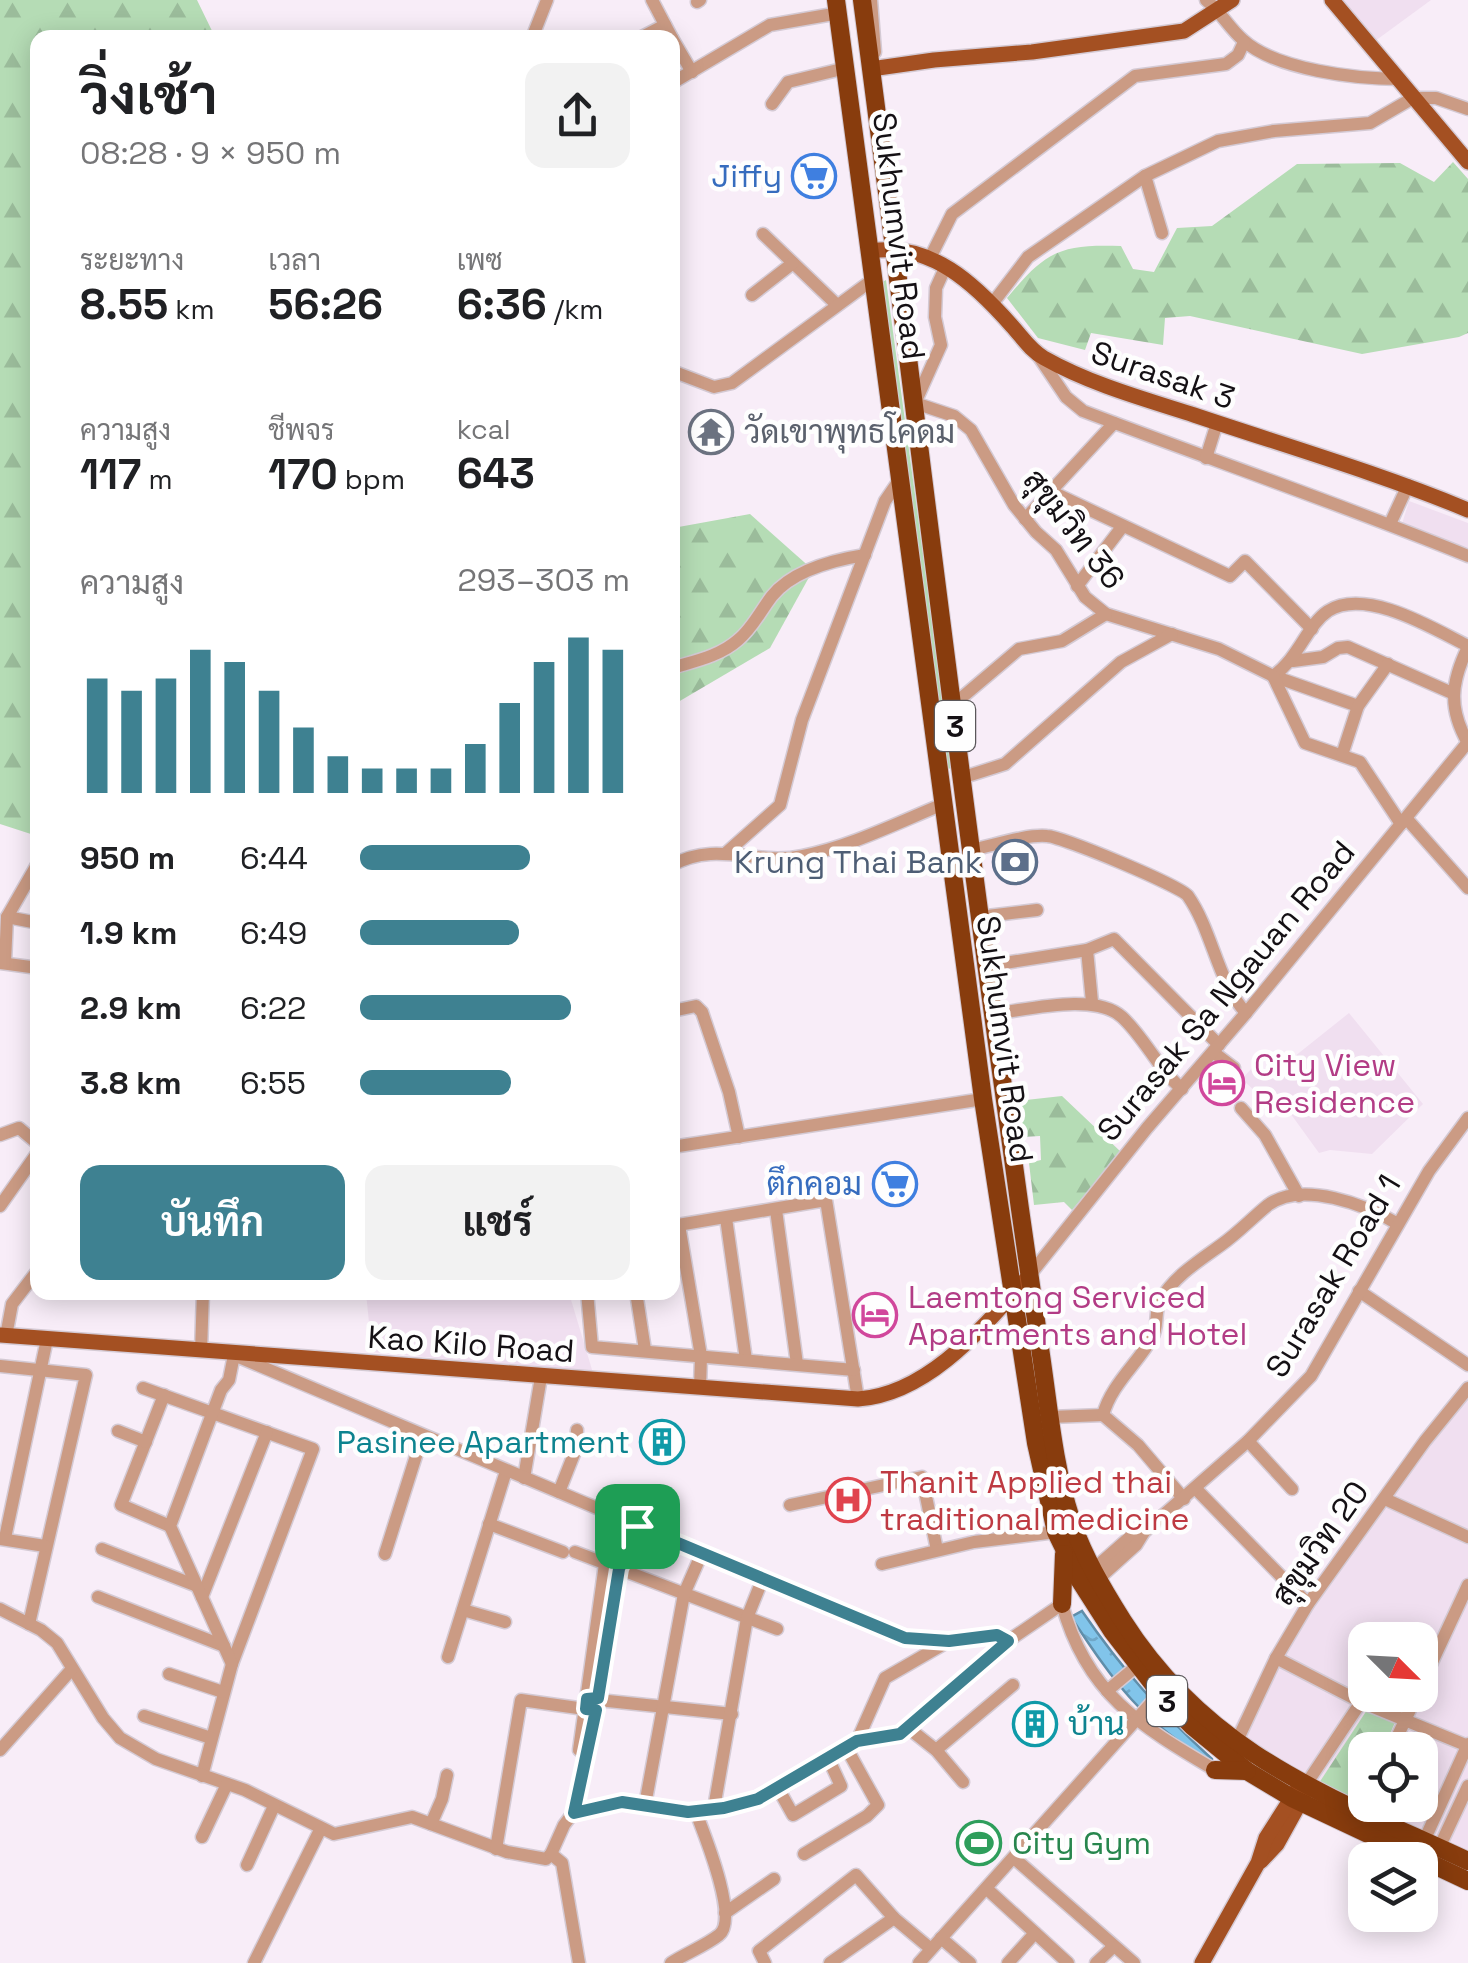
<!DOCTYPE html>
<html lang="th">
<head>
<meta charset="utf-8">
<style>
  body { margin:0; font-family:"Space Grotesk",Sarabun,sans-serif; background:#f2f2f2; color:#202124; height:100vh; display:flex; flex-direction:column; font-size:38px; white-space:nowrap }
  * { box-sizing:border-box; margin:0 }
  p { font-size:32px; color:#757577 }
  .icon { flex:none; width:55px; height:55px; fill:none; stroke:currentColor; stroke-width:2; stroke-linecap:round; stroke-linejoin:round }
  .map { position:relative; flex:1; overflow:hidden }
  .drawer { position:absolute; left:30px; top:30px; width:650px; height:1270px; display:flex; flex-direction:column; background:#fff; border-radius:20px; box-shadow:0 5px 25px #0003 }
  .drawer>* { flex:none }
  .needle { width:65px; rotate:114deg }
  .fabs { position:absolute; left:1348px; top:1622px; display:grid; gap:20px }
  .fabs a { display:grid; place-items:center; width:90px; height:90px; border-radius:20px; background:#fff; box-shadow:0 5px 25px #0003; font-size:50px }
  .pin { position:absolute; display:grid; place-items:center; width:85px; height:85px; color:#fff; margin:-42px; border-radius:20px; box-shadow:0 5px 15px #0006 }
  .round { display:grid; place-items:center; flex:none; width:105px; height:105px; border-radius:20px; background:#f2f2f2 }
  .headline { display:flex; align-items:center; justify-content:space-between; height:170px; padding:0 50px }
  h1 { font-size:55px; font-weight:700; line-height:75px }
  .figures { display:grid; grid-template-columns:repeat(3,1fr); gap:15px; height:170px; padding:10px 50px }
  .figures div { display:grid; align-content:center }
  .figures b { font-size:42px; font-weight:700 }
  .figures small { font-size:28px; font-weight:400 }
  .figures p { font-size:28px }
  .chart { height:280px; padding:20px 50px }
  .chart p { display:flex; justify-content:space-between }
  .chart svg { width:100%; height:180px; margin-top:10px; stroke:#3e8191; stroke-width:6 }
  .button { display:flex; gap:20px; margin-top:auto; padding:20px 50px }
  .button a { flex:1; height:115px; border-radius:20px; background:#3e8191; color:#fff; font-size:40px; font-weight:700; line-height:115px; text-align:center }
  .button a+a { background:#f2f2f2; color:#202124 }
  ul { padding:0 50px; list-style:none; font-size:32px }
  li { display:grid; grid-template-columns:160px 120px 1fr; align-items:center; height:75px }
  li i { height:25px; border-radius:12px; background:#3e8191 }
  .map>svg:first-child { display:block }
  .built { fill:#f0dff0; fill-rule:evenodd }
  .grass { fill:#b5dcb5 }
  .forest { fill:url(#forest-firs) }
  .water { fill:url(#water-ripples); stroke:#608eaa; stroke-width:2.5 }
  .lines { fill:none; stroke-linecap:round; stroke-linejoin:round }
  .minor-casing { stroke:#d4cad4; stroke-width:15 }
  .major-casing { stroke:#d4cad4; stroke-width:18 }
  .highway-casing { stroke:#d4cad4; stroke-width:20 }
  .minor { stroke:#cb9b84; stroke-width:12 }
  .major { stroke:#a45022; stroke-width:15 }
  .highway { stroke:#883c0d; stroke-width:18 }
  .route-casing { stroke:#fff; stroke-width:20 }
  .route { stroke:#3e8191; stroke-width:12 }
  .labels { text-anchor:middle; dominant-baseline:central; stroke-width:9; stroke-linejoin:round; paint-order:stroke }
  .shield { fill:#fefefe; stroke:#5a575a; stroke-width:2.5 }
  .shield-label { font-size:30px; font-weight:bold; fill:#141014 }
  .shop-label { font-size:32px; fill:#366cbe; stroke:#fefefe; text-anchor:end }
  .street-label { font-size:32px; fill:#141014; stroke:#fefefe }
  .worship-label { font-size:32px; fill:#5b616d; stroke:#fefefe; text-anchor:start }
  .service-label { font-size:32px; fill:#4e5e75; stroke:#fefefe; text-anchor:end }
  .hotel-label { font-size:32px; fill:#b23c85; stroke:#fefefe; text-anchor:start }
  .culture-label { font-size:32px; fill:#0d838f; stroke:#fefefe; text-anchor:end }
  .health-label { font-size:32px; fill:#be3a42; stroke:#fefefe; text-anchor:start }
  .leisure-label { font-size:32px; fill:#27864d; stroke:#fefefe; text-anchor:start }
</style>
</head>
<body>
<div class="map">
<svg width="1468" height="1963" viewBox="0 0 1468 1963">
  <defs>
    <pattern id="forest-firs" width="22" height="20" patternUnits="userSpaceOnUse" patternTransform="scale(2.5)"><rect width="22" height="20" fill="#b5dcb5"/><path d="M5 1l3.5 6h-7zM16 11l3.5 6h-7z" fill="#9bbc9b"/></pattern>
    <pattern id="water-ripples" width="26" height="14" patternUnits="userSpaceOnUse" patternTransform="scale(2.5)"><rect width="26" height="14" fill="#81c4ea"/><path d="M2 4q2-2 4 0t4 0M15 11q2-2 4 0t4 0" fill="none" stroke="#6fa7c8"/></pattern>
  </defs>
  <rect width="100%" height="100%" fill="#f8edf8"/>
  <g class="built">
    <polygon points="1343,0 1431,0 1375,41"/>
    <polygon points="1409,501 1468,523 1468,554 1402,524"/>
    <polygon points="1349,1013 1423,1104 1372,1154 1330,1150 1319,1153 1272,1088 1259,1095 1242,1079 1252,1068 1265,1080"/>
    <polygon points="366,1293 569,1293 593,1373 372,1352"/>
    <path d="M1468,1380V1857L1318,1790L1231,1733L1301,1601ZM1365,1640H1420V1695H1365ZM1365,1750H1420V1805H1365Z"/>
  </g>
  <polygon class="grass" points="886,280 952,768 943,770 881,283"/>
  <g class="forest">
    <polygon points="0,0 197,0 215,37 38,38 37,836 0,824"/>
    <path d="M1453,162L1468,179V333L1459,337L1362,354L1190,316L1165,318L1163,345L1091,333L1085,350L1038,338L1007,298C1046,251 1060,244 1121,246L1133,269L1154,272L1177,228L1212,226L1297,164L1400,163L1434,182Z"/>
    <polygon points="750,514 813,570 770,648 673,705 673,528"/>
    <polygon points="1062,1096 1121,1152 1072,1210 1064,1202 1034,1205 1029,1163 1041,1160 1040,1136 1023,1137 1017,1101"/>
    <polygon points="1367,1710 1396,1720 1383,1750 1365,1750 1365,1793 1360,1805 1317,1786"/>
  </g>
  <path class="water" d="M1082,1611C1121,1668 1160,1712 1212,1759V1762C1142,1723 1114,1682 1071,1617Z"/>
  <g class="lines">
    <defs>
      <g id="minor">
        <polyline points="652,0 672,38"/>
        <polyline points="871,0 875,52"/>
        <path d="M1206,0C1221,12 1229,28 1243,40C1276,70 1357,79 1400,79"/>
        <polyline points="697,2 700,0"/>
        <polyline points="532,38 547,0"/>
        <polyline points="640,38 665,25"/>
        <polyline points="672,38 692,72"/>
        <polyline points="672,83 770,25 839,13"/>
        <polyline points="772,104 788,82 846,68"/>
        <polyline points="1145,176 1162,233"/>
        <polyline points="763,234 837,305"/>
        <polyline points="930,258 952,214 1135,76 1226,64 1238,55 1244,42"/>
        <polyline points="945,268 936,288 935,317 941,345 915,403 954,416 971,430 1014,505 1036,532 1056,550 1085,597 1106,614 1219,649 1273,676 1358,706"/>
        <polyline points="752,295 793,263"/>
        <polyline points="992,304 1028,257 1145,176 1218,141 1274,131 1370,123 1413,98 1436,98 1468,109"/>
        <path d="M1037,354L1066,397L1083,411C1211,460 1341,504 1468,556"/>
        <polyline points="672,371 714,387 732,383 875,278"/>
        <polyline points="1206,458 1217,423"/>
        <polyline points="1052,492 1230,576 1245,561 1312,629"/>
        <polyline points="1025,519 1114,423"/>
        <polyline points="1390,524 1408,485"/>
        <polyline points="1077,586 1122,527"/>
        <polyline points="1293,661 1323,657 1338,648 1348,647 1452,693"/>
        <path d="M672,668C695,661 720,656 738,640C752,629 761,610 772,596C793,570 833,560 865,555"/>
        <path d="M1273,676C1299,658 1307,625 1328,611C1366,587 1434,629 1468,646"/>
        <polyline points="1273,676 1305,743 1360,762 1401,824"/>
        <polyline points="953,705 1019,649 1062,641 1106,614"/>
        <path d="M1468,743C1448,708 1451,682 1468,647"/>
        <polyline points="1342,755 1358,706 1388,664"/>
        <polyline points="961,778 1005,764 1121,662 1172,634"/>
        <polyline points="1406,818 1468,888"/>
        <path d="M971,850C992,846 1026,834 1047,836C1063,837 1181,886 1188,896C1213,932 1217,981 1246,1013"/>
        <polyline points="726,853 780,805 802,720 885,501 898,482"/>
        <path d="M672,865C718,840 755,866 802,856C849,847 897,823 941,805"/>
        <polyline points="7,917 38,923"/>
        <polyline points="979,917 1037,910"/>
        <polyline points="1087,950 1092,1002"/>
        <polyline points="0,963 38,968"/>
        <polyline points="5,963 7,917 38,863"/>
        <polyline points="986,966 1087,950 1114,939 1219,1045"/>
        <polyline points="677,1010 696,1006 702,1012 729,1092 739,1137"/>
        <path d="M992,1014C1027,1010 1095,992 1122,1017C1145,1038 1158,1069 1182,1089"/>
        <polyline points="1213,1052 1234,1068"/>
        <polyline points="1241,1108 1265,1135 1299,1196"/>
        <polyline points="0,1135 19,1128 38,1144"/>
        <polyline points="672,1147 983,1099"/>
        <polyline points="0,1206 38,1152"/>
        <polyline points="776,1210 797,1364"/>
        <polyline points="726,1218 746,1360"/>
        <polyline points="679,1225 701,1356 700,1388"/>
        <polyline points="672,1226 826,1200 858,1399"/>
        <polyline points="1029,1276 1147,1128 1246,1013 1468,742"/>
        <polyline points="1359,1291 1468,1365"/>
        <polyline points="587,1292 592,1347 854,1370"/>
        <polyline points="636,1292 645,1350"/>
        <polyline points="6,1336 12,1304 38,1270"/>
        <polyline points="201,1351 203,1292"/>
        <polyline points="0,1366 86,1375 29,1624"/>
        <polyline points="143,1388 313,1449 232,1664 202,1776"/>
        <polyline points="164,1395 121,1505 170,1526"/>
        <polyline points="1050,1417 1103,1415"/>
        <polyline points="118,1431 146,1442"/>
        <polyline points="1248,1441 1292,1489"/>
        <polyline points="524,1478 541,1377"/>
        <polyline points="1196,1489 1308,1604"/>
        <polyline points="559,1492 576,1449 577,1430"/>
        <path d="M1184,1499L1138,1445L1103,1415C1111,1385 1137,1364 1152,1338C1159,1327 1154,1313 1160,1301C1173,1277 1200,1260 1221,1245C1238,1233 1252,1218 1268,1205C1302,1180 1366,1205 1398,1224"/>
        <polyline points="1385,1499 1468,1537"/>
        <polyline points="790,1505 922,1477 937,1550"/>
        <polyline points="489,1524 563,1552"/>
        <polyline points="5,1538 47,1339"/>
        <polyline points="0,1539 45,1546"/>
        <polyline points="102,1549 197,1586"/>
        <polyline points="575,1552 777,1629"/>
        <polyline points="385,1554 422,1437"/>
        <polyline points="882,1564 974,1542 1056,1532"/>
        <polyline points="1087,1575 1130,1537 1144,1532"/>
        <polyline points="1095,1582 1136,1545 1144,1532 1248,1441 1311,1376 1429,1171 1468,1118"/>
        <polyline points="98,1597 224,1646"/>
        <polyline points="202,1597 267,1432"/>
        <polyline points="0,1609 41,1630 57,1643 103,1718 120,1738 156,1759 245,1790 334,1834 412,1817 507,1852 546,1859 551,1854"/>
        <polyline points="463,1610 505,1622"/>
        <polyline points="448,1657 506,1471"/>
        <polyline points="1276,1658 1361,1702 1468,1746"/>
        <polyline points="232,1664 170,1526 221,1390 229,1380 234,1355 905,1638 949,1641 997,1635 1008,1641"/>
        <polyline points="169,1674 223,1692"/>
        <polyline points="1420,1688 1468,1585"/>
        <polyline points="1107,1691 1138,1665"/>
        <polyline points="589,1699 732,1714"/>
        <polyline points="144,1716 211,1738"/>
        <polyline points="907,1727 936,1750 963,1782"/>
        <polyline points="857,1741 885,1678 949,1641"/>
        <polyline points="1236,1743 1276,1658 1308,1604 1425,1441 1468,1388"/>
        <polyline points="0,1750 71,1670"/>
        <polyline points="579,1750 605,1564"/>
        <polyline points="936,1750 1013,1685"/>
        <polyline points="1391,1750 1417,1695"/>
        <polyline points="1305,1786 1361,1702"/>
        <polyline points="779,1790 793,1815 841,1786 829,1760"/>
        <polyline points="645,1805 684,1594 702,1553"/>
        <polyline points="714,1808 747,1618 763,1578"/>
        <polyline points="573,1813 596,1711 619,1569 637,1526"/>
        <polyline points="431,1824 442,1799 447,1775"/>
        <polyline points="202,1837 227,1784"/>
        <polyline points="1424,1841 1468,1744"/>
        <polyline points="1439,1848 1468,1786"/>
        <polyline points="496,1849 521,1700 592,1710"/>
        <path d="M551,1854L564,1825L573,1813L586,1808L622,1802L689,1812L724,1809L779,1790L857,1741L900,1734L1008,1641L1062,1604C1086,1693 1140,1726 1215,1770"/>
        <polyline points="551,1854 562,1863 579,1963"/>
        <polyline points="804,1854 867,1816 878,1805 847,1749"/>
        <polyline points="1014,1858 1134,1963"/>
        <polyline points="247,1865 274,1806"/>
        <polyline points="987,1889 1068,1963"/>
        <polyline points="725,1913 774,1879"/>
        <polyline points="941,1938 970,1963"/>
        <polyline points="254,1963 320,1830"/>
        <path d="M671,1963C686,1953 705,1946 719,1935C739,1920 705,1836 697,1815L689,1812"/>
        <polyline points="765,1963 759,1951 856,1875 894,1918 931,1949"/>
        <polyline points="830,1963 894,1918"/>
        <polyline points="919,1963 1160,1693"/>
        <polyline points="1008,1963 1035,1933"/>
        <polyline points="1096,1963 1113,1947"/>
      </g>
      <g id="major">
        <polyline points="1332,0 1468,162"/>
        <polyline points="871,69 934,60 1032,52 1184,31 1232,0"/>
        <path d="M871,251C931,242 975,284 1012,326C1022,337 1031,351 1044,358C1090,384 1144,399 1194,415C1286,446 1379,473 1468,510"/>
        <path d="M0,1335L858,1399C929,1394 984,1326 1029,1276"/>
        <polyline points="1261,1861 1277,1844 1303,1797"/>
        <polyline points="1202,1963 1258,1863 1266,1838 1296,1791"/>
      </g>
      <g id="highway">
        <polyline points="836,0 983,1099 1036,1443 1056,1532 1080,1581 1112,1631 1160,1693 1192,1726 1247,1771 1292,1798 1468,1881"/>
        <path d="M862,0C910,362 952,725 1003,1086C1015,1176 1028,1265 1041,1355C1049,1409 1054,1467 1071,1519C1082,1554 1103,1589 1123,1621C1209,1756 1331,1797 1468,1861"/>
        <polyline points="1062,1604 1064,1554"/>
        <polyline points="1215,1770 1247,1771"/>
      </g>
    </defs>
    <use href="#minor" class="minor-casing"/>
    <use href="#major" class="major-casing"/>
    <use href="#highway" class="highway-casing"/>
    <use href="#minor" class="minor"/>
    <use href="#major" class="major"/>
    <use href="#highway" class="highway"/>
  </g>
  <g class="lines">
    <defs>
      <polygon id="route" points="637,1526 905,1638 949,1641 997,1635 1008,1641 900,1734 857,1741 758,1799 724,1808 688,1812 622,1802 574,1813 596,1710 586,1709 587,1699 598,1698 619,1569"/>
    </defs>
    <use href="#route" class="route-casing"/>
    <use href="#route" class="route"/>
  </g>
  <defs>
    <symbol id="supermarket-ring" viewBox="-11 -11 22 22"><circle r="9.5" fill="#fefefe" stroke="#3f7fe0" stroke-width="1.5"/><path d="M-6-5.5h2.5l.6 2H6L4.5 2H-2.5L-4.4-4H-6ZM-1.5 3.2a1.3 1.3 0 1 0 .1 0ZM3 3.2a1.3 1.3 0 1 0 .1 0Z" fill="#3f7fe0"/></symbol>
    <symbol id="temple-ring" viewBox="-11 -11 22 22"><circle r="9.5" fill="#fefefe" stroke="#6b7280" stroke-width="1.5"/><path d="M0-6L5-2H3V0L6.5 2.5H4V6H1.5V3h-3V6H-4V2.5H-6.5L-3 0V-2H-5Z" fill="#6b7280"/></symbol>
    <symbol id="bank-ring" viewBox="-11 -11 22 22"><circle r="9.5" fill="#fefefe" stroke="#5c6f8a" stroke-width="1.5"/><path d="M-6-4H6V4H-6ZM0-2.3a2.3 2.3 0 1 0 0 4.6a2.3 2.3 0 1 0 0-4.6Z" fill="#5c6f8a"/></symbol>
    <symbol id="hotel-ring" viewBox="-11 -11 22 22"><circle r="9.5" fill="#fefefe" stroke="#d1479c" stroke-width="1.5"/><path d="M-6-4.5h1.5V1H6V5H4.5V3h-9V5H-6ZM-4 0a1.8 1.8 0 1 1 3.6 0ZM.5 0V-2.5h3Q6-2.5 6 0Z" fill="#d1479c"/></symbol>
    <symbol id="building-ring" viewBox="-11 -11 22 22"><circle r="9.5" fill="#fefefe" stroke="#0f9aa8" stroke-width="1.5"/><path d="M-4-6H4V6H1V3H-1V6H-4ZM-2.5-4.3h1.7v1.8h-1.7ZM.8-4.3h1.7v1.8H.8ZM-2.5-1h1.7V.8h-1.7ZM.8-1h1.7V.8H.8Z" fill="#0f9aa8"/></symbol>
    <symbol id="hospital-ring" viewBox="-11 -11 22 22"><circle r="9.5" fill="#fefefe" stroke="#e0444e" stroke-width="1.5"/><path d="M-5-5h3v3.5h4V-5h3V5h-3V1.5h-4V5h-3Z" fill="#e0444e"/></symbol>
    <symbol id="stadium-ring" viewBox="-11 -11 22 22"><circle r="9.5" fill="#fefefe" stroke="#2e9e5b" stroke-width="1.5"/><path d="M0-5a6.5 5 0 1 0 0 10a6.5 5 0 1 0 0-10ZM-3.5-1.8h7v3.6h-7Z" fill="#2e9e5b"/></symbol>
  </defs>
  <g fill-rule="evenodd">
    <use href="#supermarket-ring" x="789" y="151" width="50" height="50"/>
    <use href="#temple-ring" x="686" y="407" width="50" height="50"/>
    <use href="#bank-ring" x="990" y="837" width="50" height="50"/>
    <use href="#hotel-ring" x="1197" y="1058" width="50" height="50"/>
    <use href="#supermarket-ring" x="870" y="1159" width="50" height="50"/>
    <use href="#hotel-ring" x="850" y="1290" width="50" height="50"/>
    <use href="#building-ring" x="637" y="1417" width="50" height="50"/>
    <use href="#hospital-ring" x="823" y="1475" width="50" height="50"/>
    <use href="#building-ring" x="1010" y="1699" width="50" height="50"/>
    <use href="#stadium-ring" x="954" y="1818" width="50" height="50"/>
  </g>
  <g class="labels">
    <g class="shield">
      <rect x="935" y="701" width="40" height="50" rx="8"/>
      <rect x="1147" y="1676" width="40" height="50" rx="8"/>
    </g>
    <g class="shield-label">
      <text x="955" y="726">3</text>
      <text x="1167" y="1701">3</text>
    </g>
    <g class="shop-label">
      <text x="782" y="176">Jiffy</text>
      <text x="862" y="1184">ตึกคอม</text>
    </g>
    <g class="street-label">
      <text transform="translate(899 236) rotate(83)">Sukhumvit Road</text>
      <text transform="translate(1163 375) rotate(19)">Surasak 3</text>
      <text transform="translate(1074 529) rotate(52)">สุขุมวิท 36</text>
      <text transform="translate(1226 991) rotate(-50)">Surasak Sa Ngauan Road</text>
      <text transform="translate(1005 1039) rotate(82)">Sukhumvit Road</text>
      <text transform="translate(1333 1276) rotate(-59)">Surasak Road 1</text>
      <text transform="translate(471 1344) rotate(4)">Kao Kilo Road</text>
      <text transform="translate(1320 1543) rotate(-55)">สุขุมวิท 20</text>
    </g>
    <g class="worship-label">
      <text x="744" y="432">วัดเขาพุทธโคดม</text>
    </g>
    <g class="service-label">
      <text x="982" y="862">Krung Thai Bank</text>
    </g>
    <g class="hotel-label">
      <text x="1254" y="1065">City View<tspan x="1254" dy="37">Residence</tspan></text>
      <text x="908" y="1297">Laemtong Serviced<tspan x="908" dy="37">Apartments and Hotel</tspan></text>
    </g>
    <g class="culture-label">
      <text x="630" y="1442">Pasinee Apartment</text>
      <text x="1068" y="1724" text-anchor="start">บ้าน</text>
    </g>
    <g class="health-label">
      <text x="880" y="1482">Thanit Applied thai<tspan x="880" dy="37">traditional medicine</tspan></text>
    </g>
    <g class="leisure-label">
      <text x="1012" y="1843">City Gym</text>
    </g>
  </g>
</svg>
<div class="fabs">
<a><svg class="needle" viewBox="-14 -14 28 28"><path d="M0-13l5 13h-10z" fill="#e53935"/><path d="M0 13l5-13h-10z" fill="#757577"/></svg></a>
<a><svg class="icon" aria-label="locate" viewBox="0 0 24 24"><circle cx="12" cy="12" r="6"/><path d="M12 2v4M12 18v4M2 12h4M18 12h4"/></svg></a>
<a><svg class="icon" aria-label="layers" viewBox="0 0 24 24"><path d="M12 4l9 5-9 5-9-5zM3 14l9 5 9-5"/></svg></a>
</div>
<div class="pin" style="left:637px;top:1526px;background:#1e9e55"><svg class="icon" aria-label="arrive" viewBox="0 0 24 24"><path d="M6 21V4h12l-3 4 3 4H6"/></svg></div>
<section class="drawer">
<div class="headline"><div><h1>วิ่งเช้า</h1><p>08:28 · 9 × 950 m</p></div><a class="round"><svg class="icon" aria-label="share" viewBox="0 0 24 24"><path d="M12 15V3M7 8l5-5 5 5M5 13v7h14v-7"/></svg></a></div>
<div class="figures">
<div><p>ระยะทาง</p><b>8.55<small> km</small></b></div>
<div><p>เวลา</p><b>56:26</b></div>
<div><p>เพซ</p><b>6:36<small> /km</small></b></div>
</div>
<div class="figures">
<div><p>ความสูง</p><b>117<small> m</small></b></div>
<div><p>ชีพจร</p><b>170<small> bpm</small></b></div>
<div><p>kcal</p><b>643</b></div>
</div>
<div class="chart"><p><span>ความสูง</span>293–303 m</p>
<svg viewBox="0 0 160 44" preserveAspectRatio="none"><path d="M5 44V16M15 44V19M25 44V16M35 44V9M45 44V12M55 44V19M65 44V28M75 44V35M85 44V38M95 44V38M105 44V38M115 44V32M125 44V22M135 44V12M145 44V6M155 44V9"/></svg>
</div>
<ul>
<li><b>950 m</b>6:44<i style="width:63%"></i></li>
<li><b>1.9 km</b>6:49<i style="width:59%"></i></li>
<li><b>2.9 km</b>6:22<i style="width:78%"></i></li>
<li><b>3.8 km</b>6:55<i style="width:56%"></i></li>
</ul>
<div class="button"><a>บันทึก</a><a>แชร์</a></div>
</section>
</div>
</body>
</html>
